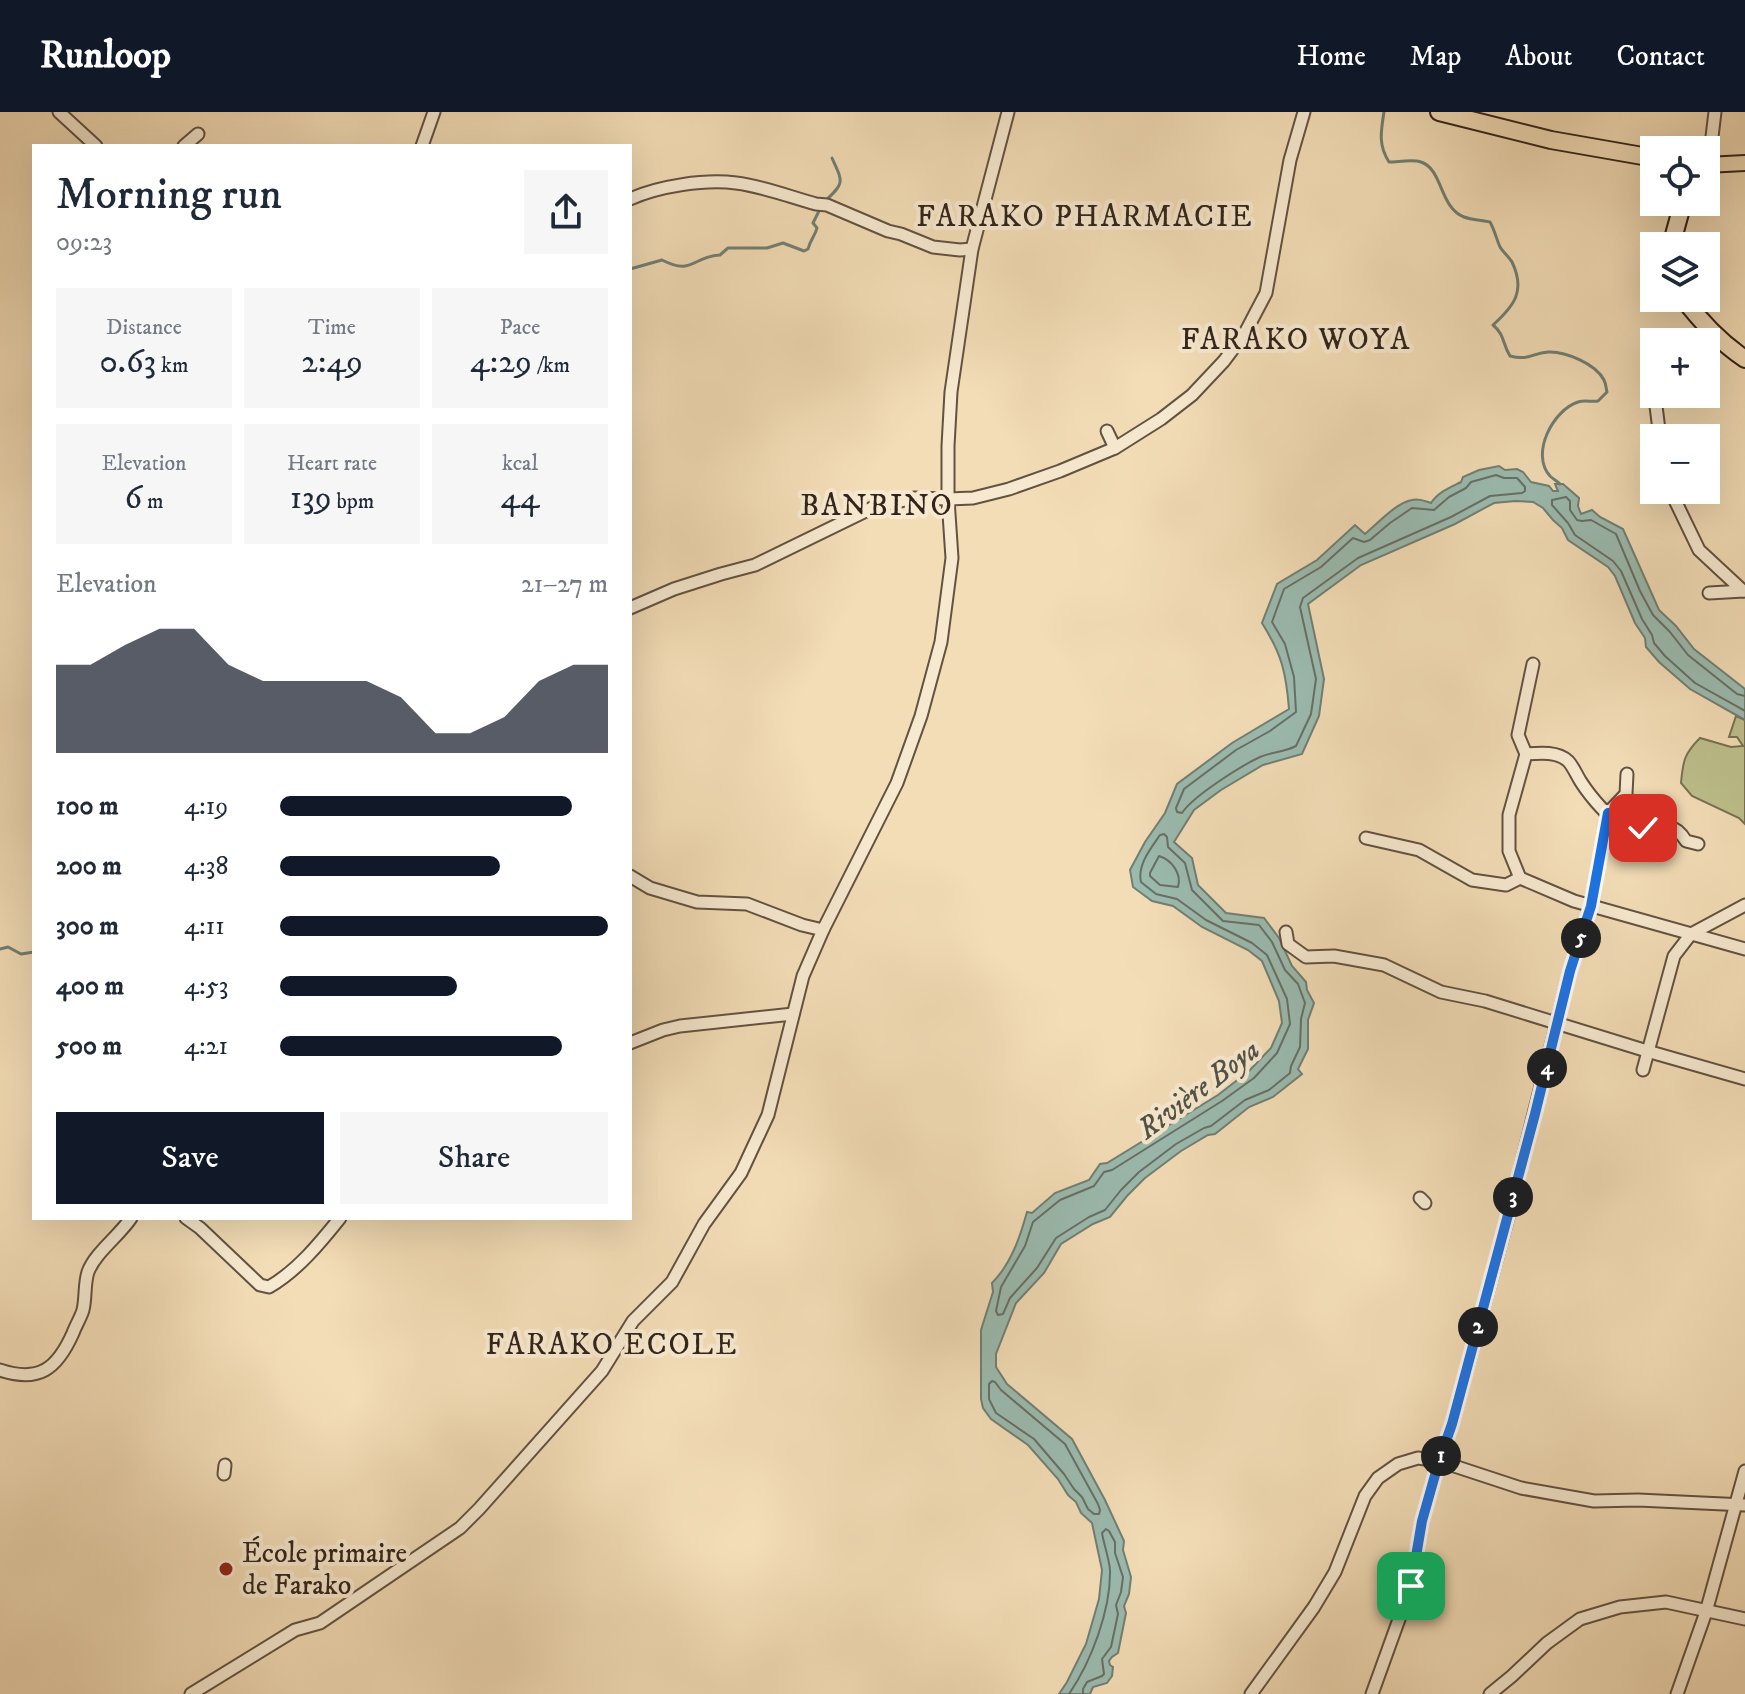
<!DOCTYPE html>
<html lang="en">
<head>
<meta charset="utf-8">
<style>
  body { margin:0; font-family:"IM FELL DW Pica",serif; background:#f6f6f7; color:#1f2937; height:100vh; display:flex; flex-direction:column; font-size:30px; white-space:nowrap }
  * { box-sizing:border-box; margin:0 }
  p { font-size:26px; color:#747a83 }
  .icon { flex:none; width:44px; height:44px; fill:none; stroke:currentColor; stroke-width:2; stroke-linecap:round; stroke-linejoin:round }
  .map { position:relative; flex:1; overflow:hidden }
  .sheet { position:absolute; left:32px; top:32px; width:600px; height:1076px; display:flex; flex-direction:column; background:#fff; border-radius:0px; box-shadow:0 8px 32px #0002 }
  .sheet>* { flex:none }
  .buttons { position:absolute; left:1640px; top:24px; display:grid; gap:16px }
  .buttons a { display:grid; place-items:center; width:80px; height:80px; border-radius:0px; background:#fff; box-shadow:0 8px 32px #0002; font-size:40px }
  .pin { position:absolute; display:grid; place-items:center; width:68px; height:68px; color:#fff; margin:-34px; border-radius:16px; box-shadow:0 4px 12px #0006 }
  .km { position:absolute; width:40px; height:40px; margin:-20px; border-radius:50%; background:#222; color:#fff; font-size:22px; line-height:40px; text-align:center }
  .round { display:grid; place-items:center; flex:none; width:84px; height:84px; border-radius:0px; background:#f6f6f7 }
  .head { display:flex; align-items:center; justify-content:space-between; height:136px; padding:0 24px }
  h1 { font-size:44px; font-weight:600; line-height:60px }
  .stats { display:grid; grid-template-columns:repeat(3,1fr); gap:12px; height:136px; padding:8px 24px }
  .stats div { display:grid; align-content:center; border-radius:0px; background:#f6f6f7; text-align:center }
  .stats b { font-size:34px; font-weight:600 }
  .stats small { font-size:22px; font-weight:400 }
  .stats p { font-size:22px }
  .chart { height:224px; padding:16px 24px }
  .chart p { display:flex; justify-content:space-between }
  .chart svg { width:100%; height:144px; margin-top:8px; fill:#111827; opacity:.7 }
  .primary-button { display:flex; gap:16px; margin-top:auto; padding:16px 24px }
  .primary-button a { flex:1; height:92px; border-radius:0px; background:#111827; color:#fff; font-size:32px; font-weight:600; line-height:92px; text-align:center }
  .primary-button a+a { background:#f6f6f7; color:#1f2937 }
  ul { padding:0 24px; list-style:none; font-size:26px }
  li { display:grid; grid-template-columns:128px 96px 1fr; align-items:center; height:60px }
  li i { height:20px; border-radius:10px; background:#111827 }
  header { display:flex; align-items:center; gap:48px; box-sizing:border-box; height:112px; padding:0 40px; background:#111827; color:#fff }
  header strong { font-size:38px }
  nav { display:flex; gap:44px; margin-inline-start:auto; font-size:28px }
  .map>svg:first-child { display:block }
  .green { fill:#bdc08d; stroke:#787254; stroke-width:2 }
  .water { fill:#9bbbb0; stroke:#717f74; stroke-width:2 }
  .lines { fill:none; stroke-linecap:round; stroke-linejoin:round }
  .shore { stroke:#667065; stroke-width:2 }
  .stream { stroke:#717f74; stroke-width:3 }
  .minor-casing { stroke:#625241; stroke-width:15 }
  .major-casing { stroke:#32241a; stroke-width:18 }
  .highway-casing { stroke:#32241a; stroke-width:20 }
  .minor { stroke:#f7e9d0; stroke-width:11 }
  .major { stroke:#f3ddb7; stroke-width:14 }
  .highway { stroke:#f3ddb7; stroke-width:16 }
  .route-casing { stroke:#fff; stroke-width:16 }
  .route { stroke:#1a73e8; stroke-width:10 }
  .poi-dot { fill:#8f2418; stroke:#f7e9d0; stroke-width:3 }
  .labels { text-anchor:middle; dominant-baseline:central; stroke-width:8; stroke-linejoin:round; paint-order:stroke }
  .poi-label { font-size:28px; fill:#32241a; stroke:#f7e9d0; text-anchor:start }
  .neighbourhood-label { font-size:30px; letter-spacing:2px; fill:#32241a; stroke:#f7e9d0 }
  .water-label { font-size:30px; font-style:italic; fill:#525147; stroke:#f7e9d0 }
</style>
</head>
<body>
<header>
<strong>Runloop</strong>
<nav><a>Home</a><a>Map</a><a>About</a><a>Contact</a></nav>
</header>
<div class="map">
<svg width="1745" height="1582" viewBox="0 0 1745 1582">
  <rect width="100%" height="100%" fill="#f3ddb7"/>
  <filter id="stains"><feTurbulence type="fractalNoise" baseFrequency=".0025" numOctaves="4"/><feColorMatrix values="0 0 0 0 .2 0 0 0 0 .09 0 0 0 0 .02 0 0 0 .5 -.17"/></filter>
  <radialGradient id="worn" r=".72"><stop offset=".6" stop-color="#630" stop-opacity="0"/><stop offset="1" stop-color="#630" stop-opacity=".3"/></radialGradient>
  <path class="green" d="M1736,604L1745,608V712L1739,706L1692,684L1681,671C1683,649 1684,642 1700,626L1731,635L1743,634L1737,625H1729Z"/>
  <path class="water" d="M1499,354L1505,358L1517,357L1523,360L1531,370L1549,374L1553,379H1558L1555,372H1563L1579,386L1578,394L1581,402L1592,398L1600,405L1623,417L1659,498L1676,514L1694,537L1745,577V608L1690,577L1659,550L1646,535L1645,526L1635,511L1615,464L1608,455L1568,428L1562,416L1553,408L1543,396L1533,390L1515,389L1494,391L1455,412L1361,453L1308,492L1324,567L1319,604L1302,642L1263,653L1221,678L1194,698L1174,730L1192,746L1198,773L1226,801L1264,806L1279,826L1292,854L1306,870L1307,878L1314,891L1308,908V937L1298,957L1302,962L1273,985L1249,995L1215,1022L1208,1023L1181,1039L1145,1066L1127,1084L1110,1105L1093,1112L1061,1132L1044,1161L1016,1191L996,1242V1255L1007,1272L1072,1327L1105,1388L1124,1429L1123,1438L1131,1465L1129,1482L1124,1494L1126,1501L1118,1541L1112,1545L1109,1549L1110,1553L1113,1555L1112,1564L1107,1571L1093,1575L1090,1582H1059L1067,1570L1086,1532L1099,1487L1102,1458L1092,1411L1081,1401L1076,1390L1068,1383L1058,1367L1028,1333L991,1307L983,1296L981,1287V1218L993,1180L992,1171C1011,1152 1020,1125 1027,1100L1032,1101L1055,1081L1089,1068L1100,1052L1107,1051L1218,983L1249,959L1271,936L1282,911L1279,889L1262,849L1248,838L1202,815L1173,794L1152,789L1133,775L1130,758L1145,730L1165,701L1177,672L1232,631L1289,597C1286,560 1282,543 1262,511L1277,472L1317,448L1355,413L1365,422C1377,412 1397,390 1412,388C1419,386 1425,389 1431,391C1438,380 1451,375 1461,370L1463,365L1479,358Z"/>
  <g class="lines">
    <g class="shore">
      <path d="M1496,363L1504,366H1517L1525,375V379L1522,381L1490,384L1451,405L1358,446L1303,486L1300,495L1316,567L1311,602L1296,634C1285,640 1272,640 1260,645C1241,654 1193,684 1182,701L1177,700L1176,696L1184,677L1236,638L1270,619L1296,600L1294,565L1285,532L1272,510L1284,477L1321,455L1353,426L1364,430L1370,428L1390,411L1412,396L1434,398L1449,385L1466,376L1471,370Z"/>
      <polyline points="1745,584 1737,582 1688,543 1670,520 1653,503 1640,479 1616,422 1591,408 1582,409 1577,408 1570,398 1570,389 1566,385 1552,388 1552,393 1568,411 1575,423 1613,449 1621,459 1642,507 1652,523 1654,531 1665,544 1695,571 1745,599"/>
      <path d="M1164,722L1167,725L1168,735L1185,751L1192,778L1223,809L1259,813L1272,830L1285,858L1298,872L1305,891L1301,907L1300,935L1291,954L1290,961L1269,978L1245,988L1211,1014L1204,1016L1176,1032L1139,1060L1121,1078L1105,1098L1089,1105L1056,1126L1037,1156L1010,1186L1003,1202L998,1203L996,1199L1001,1175L1025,1134L1033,1110L1060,1088L1094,1074L1104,1060L1112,1058L1222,989L1254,966L1277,941L1290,912L1287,887L1267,843L1252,831L1206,808L1177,787L1156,782L1141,770C1137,753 1151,736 1160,723Z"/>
      <path d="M1159,744C1172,748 1182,762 1178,775L1160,773L1150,764V761Z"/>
      <polygon points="992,1269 995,1270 1001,1278 1065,1332 1098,1392 1100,1398 1099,1402 1094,1402 1088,1397 1082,1385 1074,1377 1064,1362 1034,1327 996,1301 989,1287 989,1272"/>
      <path d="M1069,1582C1091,1550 1111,1498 1110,1458C1109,1446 1104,1433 1102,1421L1106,1417L1109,1419L1115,1430V1441L1123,1465L1121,1480L1116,1493L1118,1502L1111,1535L1102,1547L1104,1562L1102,1564L1087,1570L1083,1577V1582"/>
    </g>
    <g class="stream">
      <path d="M1384,0C1381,19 1378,33 1389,50C1398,50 1413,47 1421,50C1443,57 1439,95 1464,105C1472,108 1482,108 1490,110C1495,119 1496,126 1500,135C1503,140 1509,145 1512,150C1526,179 1514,194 1493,213C1505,223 1502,231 1510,244C1529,249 1532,241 1548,240C1565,239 1596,252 1604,268C1606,272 1606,276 1607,280L1598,289C1592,290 1584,288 1578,290C1553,298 1530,342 1550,364C1553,367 1557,369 1560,372"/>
      <path d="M825,89C845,71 843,70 832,46"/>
      <path d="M630,157L662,148C693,164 693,144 720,143L728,136H767L783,131L804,139L808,137C810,128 815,124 817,116L813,111L821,95"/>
      <polyline points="0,837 8,835 21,842 34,840"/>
    </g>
    <defs>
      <g id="minor">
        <polyline points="59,0 96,34"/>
        <polyline points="184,34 198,22"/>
        <polyline points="422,34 434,0"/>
        <polyline points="1711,53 1711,33 1715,0"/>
        <path d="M630,87C659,74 705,67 736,71C762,74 790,85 816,92L827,93L888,119L901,122L933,135L960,138L972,137"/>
        <polyline points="1655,286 1660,326"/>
        <polyline points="1107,319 1115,336"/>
        <polyline points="1670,378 1699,438 1743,479"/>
        <polyline points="1709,481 1744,479"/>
        <polyline points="630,496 674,477 721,462 755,453 874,395 914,386 948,387 973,386 1009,377 1060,359 1115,336 1161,307 1192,283 1224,249 1245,221 1266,181 1290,48 1304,0"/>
        <path d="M1533,552L1518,623L1526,642C1539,641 1557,639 1568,649C1573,654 1577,664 1581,670C1590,684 1610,708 1624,715C1646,724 1668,699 1686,729L1698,732"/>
        <polyline points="1526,642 1509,703 1509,739 1520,766 1574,789 1745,837"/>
        <polyline points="1366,726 1419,738 1472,768 1506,773 1520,766"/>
        <polyline points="630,764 650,776 697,790 747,792 802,813 823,818"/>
        <polyline points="1286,820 1288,832 1306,845 1334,844 1384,853 1441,880 1485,889 1647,939 1745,967"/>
        <polyline points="630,931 663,918 680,914 793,902"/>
        <polyline points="1643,958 1674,844 1691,822 1745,793"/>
        <polyline points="1420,1086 1425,1091"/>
        <path d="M186,1106L200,1116L260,1173L269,1175C297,1159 320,1131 340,1106"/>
        <path d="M0,1258C39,1271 57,1257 73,1221C76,1213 81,1205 83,1198C86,1186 84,1172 88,1160C95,1141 119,1124 131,1106"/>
        <polyline points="224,1362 225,1353"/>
        <polyline points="191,1582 295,1518 320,1511 460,1416 479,1397 602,1259 633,1209 672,1170 704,1112 741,1061 768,1003 803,864 823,818 897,671 921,604 941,530 952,446 948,387 948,334 951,280 972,137 1008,0"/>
        <polyline points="1251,1582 1314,1495 1335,1460 1365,1384 1378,1366 1398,1352 1418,1346 1439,1349 1521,1376 1594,1389 1638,1388 1745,1393"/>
        <polyline points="1372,1582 1411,1474 1422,1409 1439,1349 1452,1312 1508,1105 1570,859 1591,794 1608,701 1626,682 1627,662"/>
        <polyline points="1490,1582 1512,1564 1547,1531 1580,1507 1620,1495 1666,1490 1745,1507"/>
        <polyline points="1677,1582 1706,1500 1745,1359"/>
      </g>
      <polyline id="major" points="1706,53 1745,51"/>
      <g id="highway">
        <polyline points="1439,0 1551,28 1654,46"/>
        <polyline points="1671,134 1683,90"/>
        <path d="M1683,186C1701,210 1720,230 1745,247"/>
      </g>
    </defs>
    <use href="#minor" class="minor-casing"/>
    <use href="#major" class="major-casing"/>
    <use href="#highway" class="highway-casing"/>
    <use href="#minor" class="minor"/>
    <use href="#major" class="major"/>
    <use href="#highway" class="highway"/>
  </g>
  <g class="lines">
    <defs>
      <path id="route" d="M1411,1474L1422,1409L1439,1349L1452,1312L1535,1002L1570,859L1591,794L1608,701C1616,712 1630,721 1643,716"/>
    </defs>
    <use href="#route" class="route-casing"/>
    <use href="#route" class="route"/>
  </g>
  <circle class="poi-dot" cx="226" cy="1457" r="8"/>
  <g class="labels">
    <g class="poi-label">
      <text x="242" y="1441">École primaire<tspan x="242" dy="32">de Farako</tspan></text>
    </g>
    <g class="neighbourhood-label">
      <text x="1085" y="105">FARAKO PHARMACIE</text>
      <text x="1296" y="228">FARAKO WOYA</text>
      <text x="877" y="394">BANBINO</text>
      <text x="612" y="1233">FARAKO ECOLE</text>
    </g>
    <g class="water-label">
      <text transform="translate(1199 978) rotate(-37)">Rivière Boya</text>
    </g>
  </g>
  <rect width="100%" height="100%" filter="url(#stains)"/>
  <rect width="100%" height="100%" fill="url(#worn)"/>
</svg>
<div class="buttons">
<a><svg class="icon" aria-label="locate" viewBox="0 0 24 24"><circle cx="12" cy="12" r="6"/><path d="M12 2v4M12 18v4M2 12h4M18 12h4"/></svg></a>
<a><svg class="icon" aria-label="layers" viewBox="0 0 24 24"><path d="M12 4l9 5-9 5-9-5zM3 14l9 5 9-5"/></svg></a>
<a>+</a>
<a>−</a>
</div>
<div class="pin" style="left:1411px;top:1474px;background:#1e9e55"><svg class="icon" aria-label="arrive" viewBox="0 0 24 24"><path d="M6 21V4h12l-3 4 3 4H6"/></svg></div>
<div class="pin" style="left:1643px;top:716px;background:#d93025"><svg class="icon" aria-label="check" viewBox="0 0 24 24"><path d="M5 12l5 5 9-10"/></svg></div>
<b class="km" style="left:1441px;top:1344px">1</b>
<b class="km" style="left:1478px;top:1215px">2</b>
<b class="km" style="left:1513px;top:1085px">3</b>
<b class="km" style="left:1547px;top:956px">4</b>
<b class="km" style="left:1581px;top:826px">5</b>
<section class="sheet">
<div class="head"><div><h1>Morning run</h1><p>09:23</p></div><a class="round"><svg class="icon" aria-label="share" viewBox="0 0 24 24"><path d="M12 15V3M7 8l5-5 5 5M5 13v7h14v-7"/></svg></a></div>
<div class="stats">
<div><p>Distance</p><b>0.63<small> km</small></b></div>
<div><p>Time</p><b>2:49</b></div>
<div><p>Pace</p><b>4:29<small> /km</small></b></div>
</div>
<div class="stats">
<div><p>Elevation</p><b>6<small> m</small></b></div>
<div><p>Heart rate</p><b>139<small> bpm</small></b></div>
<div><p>kcal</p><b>44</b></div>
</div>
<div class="chart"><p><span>Elevation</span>21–27 m</p>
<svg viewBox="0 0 160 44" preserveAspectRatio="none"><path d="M0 44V17L10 17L20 11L30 6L40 6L50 17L60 22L70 22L80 22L90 22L100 27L110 38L120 38L130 33L140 22L150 17L160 17V44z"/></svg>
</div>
<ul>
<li><b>100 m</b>4:19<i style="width:89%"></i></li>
<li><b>200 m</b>4:38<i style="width:67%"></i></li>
<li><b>300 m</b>4:11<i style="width:100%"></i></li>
<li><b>400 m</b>4:53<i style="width:54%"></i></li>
<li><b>500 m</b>4:21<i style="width:86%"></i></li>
</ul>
<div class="primary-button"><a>Save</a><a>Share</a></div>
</section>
</div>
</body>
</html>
